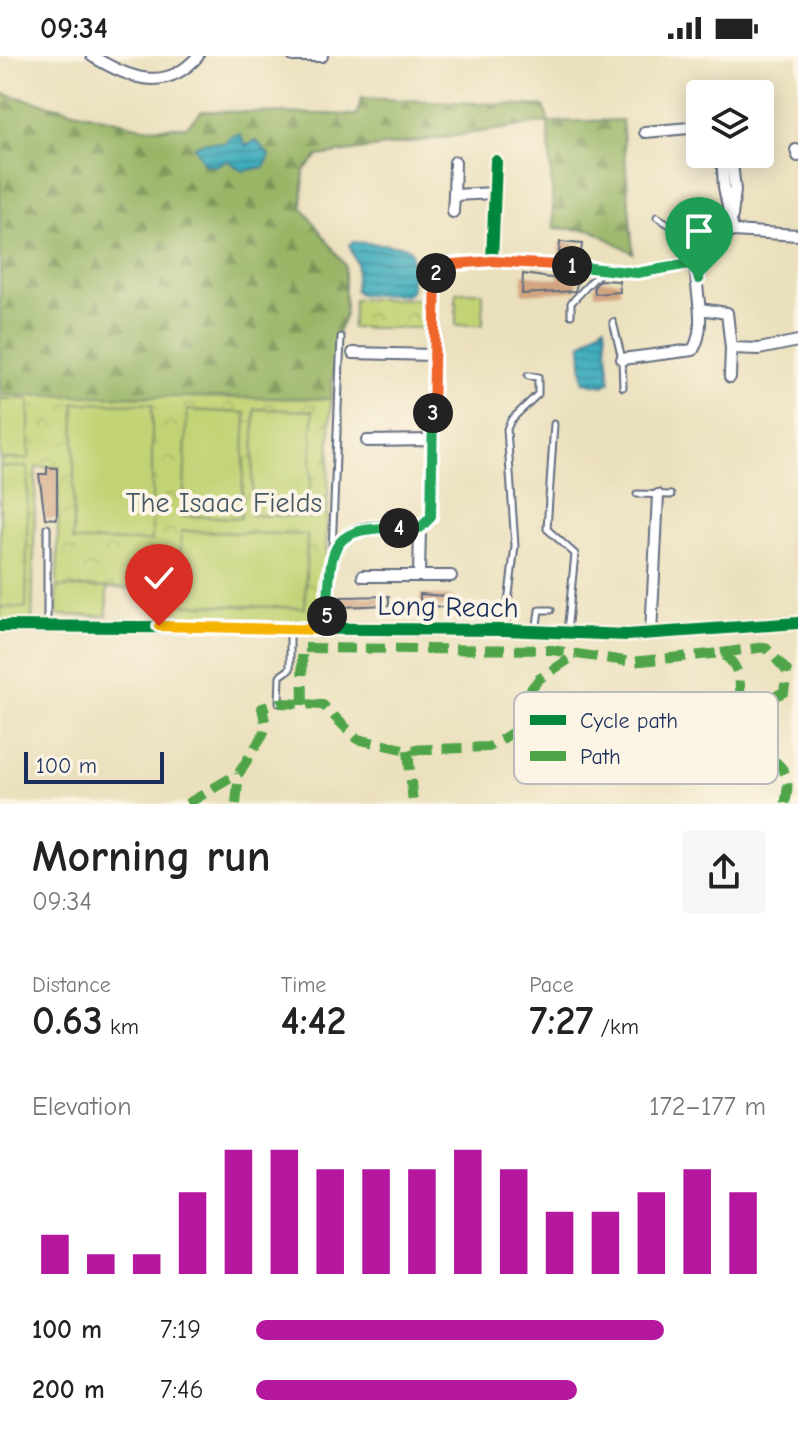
<!DOCTYPE html>
<html lang="en">
<head>
<meta charset="utf-8">
<style>
  body { margin:0; font-family:"Comic Neue",sans-serif; background:#f6f6f6; color:#222; height:100vh; display:flex; flex-direction:column; font-size:30px; white-space:nowrap }
  * { box-sizing:border-box; margin:0 }
  p { font-size:26px; color:#767676 }
  .icon { flex:none; width:44px; height:44px; fill:none; stroke:currentColor; stroke-width:2; stroke-linecap:round; stroke-linejoin:round }
  .map { position:relative; height:748px; overflow:hidden }
  .panel { display:flex; flex-direction:column; background:#fff; flex:1 }
  .panel>* { flex:none }
  .controls { position:absolute; left:686px; top:24px; display:grid; gap:16px }
  .controls a { display:grid; place-items:center; width:88px; height:88px; border-radius:8px; background:#fff; box-shadow:0 4px 20px #0003; font-size:40px }
  .scale { position:absolute; left:24px; bottom:20px; width:140px; box-sizing:border-box; padding-left:8px; border:4px solid #1b2f5e; border-top:0; font-size:22px; line-height:28px; white-space:nowrap; color:#1b2f5e; -webkit-text-stroke:6px #fcf5e5; paint-order:stroke }
  .pin { position:absolute; display:grid; place-items:center; width:68px; height:68px; color:#fff; margin:-82px -34px; border-radius:50% 50% 50% 0; rotate:-45deg; box-shadow:0 0 8px #0007 }
  .pin .icon { rotate:45deg }
  .km { position:absolute; width:40px; height:40px; margin:-20px; border-radius:50%; background:#222; color:#fff; font-size:22px; line-height:40px; text-align:center }
  .round { display:grid; place-items:center; flex:none; width:84px; height:84px; border-radius:8px; background:#f6f6f6 }
  .head { display:flex; align-items:center; justify-content:space-between; height:136px; padding:0 32px }
  h1 { font-size:44px; font-weight:800; line-height:60px }
  .figures { display:grid; grid-template-columns:repeat(3,1fr); gap:12px; height:136px; padding:8px 32px }
  .figures div { display:grid; align-content:center }
  .figures b { font-size:40px; font-weight:800 }
  .figures small { font-size:22px; font-weight:400 }
  .figures p { font-size:22px }
  .chart { height:224px; padding:16px 32px }
  .chart p { display:flex; justify-content:space-between }
  .chart svg { width:100%; height:144px; margin-top:8px; stroke:#b5179e; stroke-width:6 }
  ul { padding:0 32px; list-style:none; font-size:26px }
  li { display:grid; grid-template-columns:128px 96px 1fr; align-items:center; height:60px }
  li i { height:20px; border-radius:10px; background:#b5179e }
  .status { display:flex; justify-content:space-between; align-items:center; height:56px; padding:0 40px; background:#fff; direction:ltr }
  .status svg { height:22px; fill:currentColor }
  .map>svg:first-child { display:block }
  .forest { fill:url(#forest-firs); stroke:#5a7262; stroke-width:2 }
  .park { fill:url(#park-crowns); stroke:#6e816a; stroke-width:2 }
  .pitch { fill:#c2d375; stroke:#6e816a; stroke-width:2 }
  .water { fill:url(#water-rules); stroke:#2c6e8d; stroke-width:2 }
  .building { fill:#d2a480 }
  .lines { fill:none; stroke-linecap:round; stroke-linejoin:round }
  .service-casing { stroke:#646d7f; stroke-width:9 }
  .minor-casing { stroke:#646d7f; stroke-width:14 }
  .tertiary-casing { stroke:#646d7f; stroke-width:16 }
  .service { stroke:#fff; stroke-width:5 }
  .minor { stroke:#fff; stroke-width:10 }
  .tertiary { stroke:#fff; stroke-width:12 }
  .quiet { stroke:#4fa44a; stroke-width:10; stroke-dasharray:20 10; stroke-linecap:butt }
  .cycleway-casing { stroke:#fcf5e5; stroke-width:17 }
  .cycleway { stroke:#00873e; stroke-width:12 }
  .split-1-casing { stroke:#fff; stroke-width:16 }
  .split-2-casing { stroke:#fff; stroke-width:16 }
  .split-3-casing { stroke:#fff; stroke-width:16 }
  .split-4-casing { stroke:#fff; stroke-width:16 }
  .split-5-casing { stroke:#fff; stroke-width:16 }
  .split-6-casing { stroke:#fff; stroke-width:16 }
  .split-7-casing { stroke:#fff; stroke-width:16 }
  .split-1 { stroke:#22a559; stroke-width:10 }
  .split-2 { stroke:#f0652b; stroke-width:10 }
  .split-3 { stroke:#f0652b; stroke-width:10 }
  .split-4 { stroke:#22a559; stroke-width:10 }
  .split-5 { stroke:#22a559; stroke-width:10 }
  .split-6 { stroke:#f5b400; stroke-width:10 }
  .split-7 { stroke:#f5b400; stroke-width:10 }
  .labels { text-anchor:middle; dominant-baseline:central; stroke-width:8; stroke-linejoin:round; paint-order:stroke }
  .park-label { font-size:28px; fill:#455864; stroke:#fcf5e5 }
  .street-label { font-size:28px; fill:#1b2f5e; stroke:#fcf5e5 }
  .key { fill:#fcf5e5; stroke:#b8babc; stroke-width:2 }
  .key-label { font-size:22px; fill:#1b2f5e }
</style>
</head>
<body>
<div class="status"><b>09:34</b><svg viewBox="0 0 49 12"><path d="M0 12V9h3v3zM5 12V6h3v6zM10 12V3h3v9zM15 12V0h3v12zM26 1h20v11H26zM47 4h2v5h-2z"/></svg></div>
<div class="map">
<svg width="798" height="748" viewBox="0 0 798 748">
  <defs>
    <pattern id="forest-firs" width="22" height="20" patternUnits="userSpaceOnUse" patternTransform="scale(2)"><rect width="22" height="20" fill="#99b566"/><path d="M5 1l3.5 6h-7zM16 11l3.5 6h-7z" fill="#7c9457"/></pattern>
    <pattern id="park-crowns" width="20" height="18" patternUnits="userSpaceOnUse" patternTransform="scale(2)"><rect width="20" height="18" fill="#c2d375"/><path d="M2 6a3 3 0 1 1 6 0M12 15a3 3 0 1 1 6 0" fill="none" stroke="#a6b568"/></pattern>
    <pattern id="water-rules" width="6" height="5" patternUnits="userSpaceOnUse" patternTransform="scale(2)"><rect width="6" height="5" fill="#3eacbc"/><path d="M0 2.5h6" fill="none" stroke="#338c9c"/></pattern>
  </defs>
  <rect width="100%" height="100%" fill="#fcf5e5"/>
  <filter id="ink" filterUnits="userSpaceOnUse"><feTurbulence type="fractalNoise" baseFrequency=".0125" numOctaves="2"/><feDisplacementMap in="SourceGraphic" scale="16" xChannelSelector="R" yChannelSelector="G"/><feConvolveMatrix kernelMatrix="1 2 1 2 8 2 1 2 1" color-interpolation-filters="sRGB"/></filter>
  <filter id="wash" filterUnits="userSpaceOnUse"><feTurbulence type="fractalNoise" baseFrequency=".006" numOctaves="4" result="noise"/><feDisplacementMap in="SourceGraphic" scale="32" xChannelSelector="R" yChannelSelector="G"/><feGaussianBlur stdDeviation="1.8" result="paint"/><feColorMatrix in="noise" values="0 0 0 0 0 0 0 0 0 0 0 0 0 0 0 0 0 1.4 0 .05"/><feComposite in="paint" operator="in"/></filter>
  <g filter="url(#wash)">
    <rect width="100%" height="100%" fill="#ebe0bd"/>
    <polygon class="forest" points="0,37 145,72 187,70 202,55 357,59 361,42 544,50 549,66 622,64 633,197 592,174 554,172 548,66 318,100 304,114 302,151 345,209 345,260 336,281 331,343 0,339"/>
    <g class="park">
      <polygon points="354,243 422,243 422,272 352,272"/>
      <polygon points="0,339 331,343 324,567 164,570 164,533 57,531 59,412 36,411 32,570 0,570"/>
    </g>
    <g class="pitch">
      <rect x="456" y="236" width="27" height="33"/>
      <rect x="0" y="343" width="29" height="60"/>
      <polygon points="75,347 152,348 152,485 73,485"/>
      <polygon points="255,353 313,355 309,461 251,459"/>
      <polygon points="187,354 246,357 241,462 183,460"/>
      <polygon points="0,411 28,411 26,552 0,551"/>
      <polygon points="181,475 307,479 305,552 179,548"/>
      <polygon points="57,531 107,532 107,560 57,559"/>
    </g>
    <g class="water">
      <polygon points="240,78 246,90 256,84 270,100 264,111 243,115 226,104 216,110 204,108 194,90 206,86 225,87 229,81"/>
      <polygon points="352,186 405,190 412,196 412,234 407,239 360,239 355,234 357,208 349,189"/>
      <polygon points="605,269 610,326 603,330 583,326 581,288"/>
    </g>
    <g id="blocks">
      <g class="building">
        <polygon points="560,186 582,188 581,197 559,196"/>
        <polygon points="558,216 566,217 565,224 578,225 575,235 522,238 523,218 558,223"/>
        <polygon points="600,224 619,225 620,236 595,238 594,231"/>
        <polygon points="47,411 57,412 57,463 45,462 39,418 47,418"/>
        <polygon points="420,538 455,541 455,553 420,548"/>
        <polygon points="389,540 389,549 341,551 341,541"/>
      </g>
    </g>
  </g>
  <g filter="url(#ink)">
    <use href="#blocks" fill-opacity="0" stroke="#646d7f" stroke-width="2"/>
    <g class="lines">
      <defs>
        <g id="service">
          <polyline points="657,161 701,188"/>
          <polyline points="493,205 637,217 695,207"/>
          <polyline points="571,259 571,247 604,212"/>
          <polyline points="613,266 622,303 623,331"/>
          <polyline points="554,368 547,473 575,498 567,576"/>
          <polyline points="637,438 671,439"/>
          <polyline points="47,472 47,570"/>
          <polyline points="332,495 341,281"/>
          <polyline points="505,571 515,490 507,373 511,364 538,338 538,321 528,320"/>
          <polyline points="536,576 539,554 551,554"/>
          <polyline points="279,647 280,620 290,613 290,574"/>
        </g>
        <g id="minor">
          <path d="M92,0C128,22 165,38 198,0"/>
          <polyline points="293,0 322,0"/>
          <polyline points="645,76 700,71"/>
          <polyline points="796,94 798,100"/>
          <polyline points="722,98 724,131 733,175"/>
          <polyline points="731,98 735,134 732,160"/>
          <polyline points="455,106 454,139 495,137"/>
          <polyline points="453,156 454,139"/>
          <polyline points="700,253 727,257 731,292 759,293 798,285"/>
          <polyline points="353,297 433,299"/>
          <path d="M622,303L693,294C712,261 685,218 702,189L733,175L798,179"/>
          <polyline points="730,321 731,292"/>
          <polyline points="367,385 432,384"/>
          <polyline points="419,519 420,472"/>
          <polyline points="363,520 451,520"/>
          <path d="M326,574C329,539 320,482 364,472C380,468 403,472 420,472L431,461L435,222L441,209L492,205L496,105"/>
          <polyline points="651,578 658,439"/>
        </g>
        <polyline id="tertiary" points="0,570 505,574 627,579 798,567"/>
      </defs>
      <use href="#service" class="service-casing"/>
      <use href="#minor" class="minor-casing"/>
      <use href="#tertiary" class="tertiary-casing"/>
      <use href="#service" class="service"/>
      <use href="#minor" class="minor"/>
      <use href="#tertiary" class="tertiary"/>
      <g class="quiet">
        <polyline points="721,597 765,591 787,615 784,636 760,647 743,660"/>
        <polyline points="303,649 302,592 552,594 577,598"/>
        <polyline points="408,694 413,748"/>
        <path d="M187,748L239,717L263,679L266,669L262,652L279,647L323,649L357,683L408,694L489,691L515,675L531,633L539,623L577,598L632,606L721,597C753,616 732,650 746,677C762,709 797,699 785,748"/>
        <polyline points="236,748 239,717"/>
      </g>
      <defs>
        <g id="cycleway">
          <polyline points="0,570 505,574 627,579 798,567"/>
          <path d="M326,574C329,539 320,482 364,472C380,468 403,472 420,472L431,461L435,222L441,209L492,205L496,105"/>
        </g>
      </defs>
      <use href="#cycleway" class="cycleway-casing"/>
      <use href="#cycleway" class="cycleway"/>
    </g>
  </g>
  <g class="lines" filter="url(#ink)">
    <defs>
      <polyline id="split-1" points="572,210 637,217 695,207 699,223"/>
      <polyline id="split-2" points="436,217 441,209 492,205 572,210"/>
      <polyline id="split-3" points="433,357 436,217"/>
      <polyline id="split-4" points="399,472 420,472 431,461 433,357"/>
      <path id="split-5" d="M327,560C332,497 323,470 399,472"/>
      <polyline id="split-6" points="200,571 326,574 327,560"/>
      <polyline id="split-7" points="159,570 200,571"/>
    </defs>
    <use href="#split-1" class="split-1-casing"/>
    <use href="#split-2" class="split-2-casing"/>
    <use href="#split-3" class="split-3-casing"/>
    <use href="#split-4" class="split-4-casing"/>
    <use href="#split-5" class="split-5-casing"/>
    <use href="#split-6" class="split-6-casing"/>
    <use href="#split-7" class="split-7-casing"/>
    <use href="#split-1" class="split-1"/>
    <use href="#split-2" class="split-2"/>
    <use href="#split-3" class="split-3"/>
    <use href="#split-4" class="split-4"/>
    <use href="#split-5" class="split-5"/>
    <use href="#split-6" class="split-6"/>
    <use href="#split-7" class="split-7"/>
  </g>
  <g class="labels">
    <g class="park-label">
      <text x="224" y="447">The Isaac Fields</text>
    </g>
    <g class="street-label">
      <text transform="translate(448 551) rotate(1)">Long Reach</text>
    </g>
  </g>
  <rect x="514" y="636" width="264" height="92" rx="12" class="key"/>
  <rect x="530" y="659" width="36" height="10" fill="#00873e"/>
  <rect x="530" y="695" width="36" height="10" fill="#4fa44a"/>
  <g class="key-label">
    <text x="580" y="672">Cycle path</text>
    <text x="580" y="708">Path</text>
  </g>
</svg>
<div class="controls">
<a><svg class="icon" aria-label="layers" viewBox="0 0 24 24"><path d="M12 4l9 5-9 5-9-5zM3 14l9 5 9-5"/></svg></a>
</div>
<div class="scale">100 m</div>
<div class="pin" style="left:699px;top:223px;background:#1e9e55"><svg class="icon" aria-label="arrive" viewBox="0 0 24 24"><path d="M6 21V4h12l-3 4 3 4H6"/></svg></div>
<div class="pin" style="left:159px;top:570px;background:#d93025"><svg class="icon" aria-label="check" viewBox="0 0 24 24"><path d="M5 12l5 5 9-10"/></svg></div>
<b class="km" style="left:572px;top:210px">1</b>
<b class="km" style="left:436px;top:217px">2</b>
<b class="km" style="left:433px;top:357px">3</b>
<b class="km" style="left:399px;top:472px">4</b>
<b class="km" style="left:327px;top:560px">5</b>
</div>
<section class="panel">
<div class="head"><div><h1>Morning run</h1><p>09:34</p></div><a class="round"><svg class="icon" aria-label="share" viewBox="0 0 24 24"><path d="M12 15V3M7 8l5-5 5 5M5 13v7h14v-7"/></svg></a></div>
<div class="figures">
<div><p>Distance</p><b>0.63<small> km</small></b></div>
<div><p>Time</p><b>4:42</b></div>
<div><p>Pace</p><b>7:27<small> /km</small></b></div>
</div>
<div class="chart"><p><span>Elevation</span>172–177 m</p>
<svg viewBox="0 0 160 44" preserveAspectRatio="none"><path d="M5 44V32M15 44V38M25 44V38M35 44V19M45 44V6M55 44V6M65 44V12M75 44V12M85 44V12M95 44V6M105 44V12M115 44V25M125 44V25M135 44V19M145 44V12M155 44V19"/></svg>
</div>
<ul>
<li><b>100 m</b>7:19<i style="width:80%"></i></li>
<li><b>200 m</b>7:46<i style="width:63%"></i></li>
</ul>
</section>
</body>
</html>
